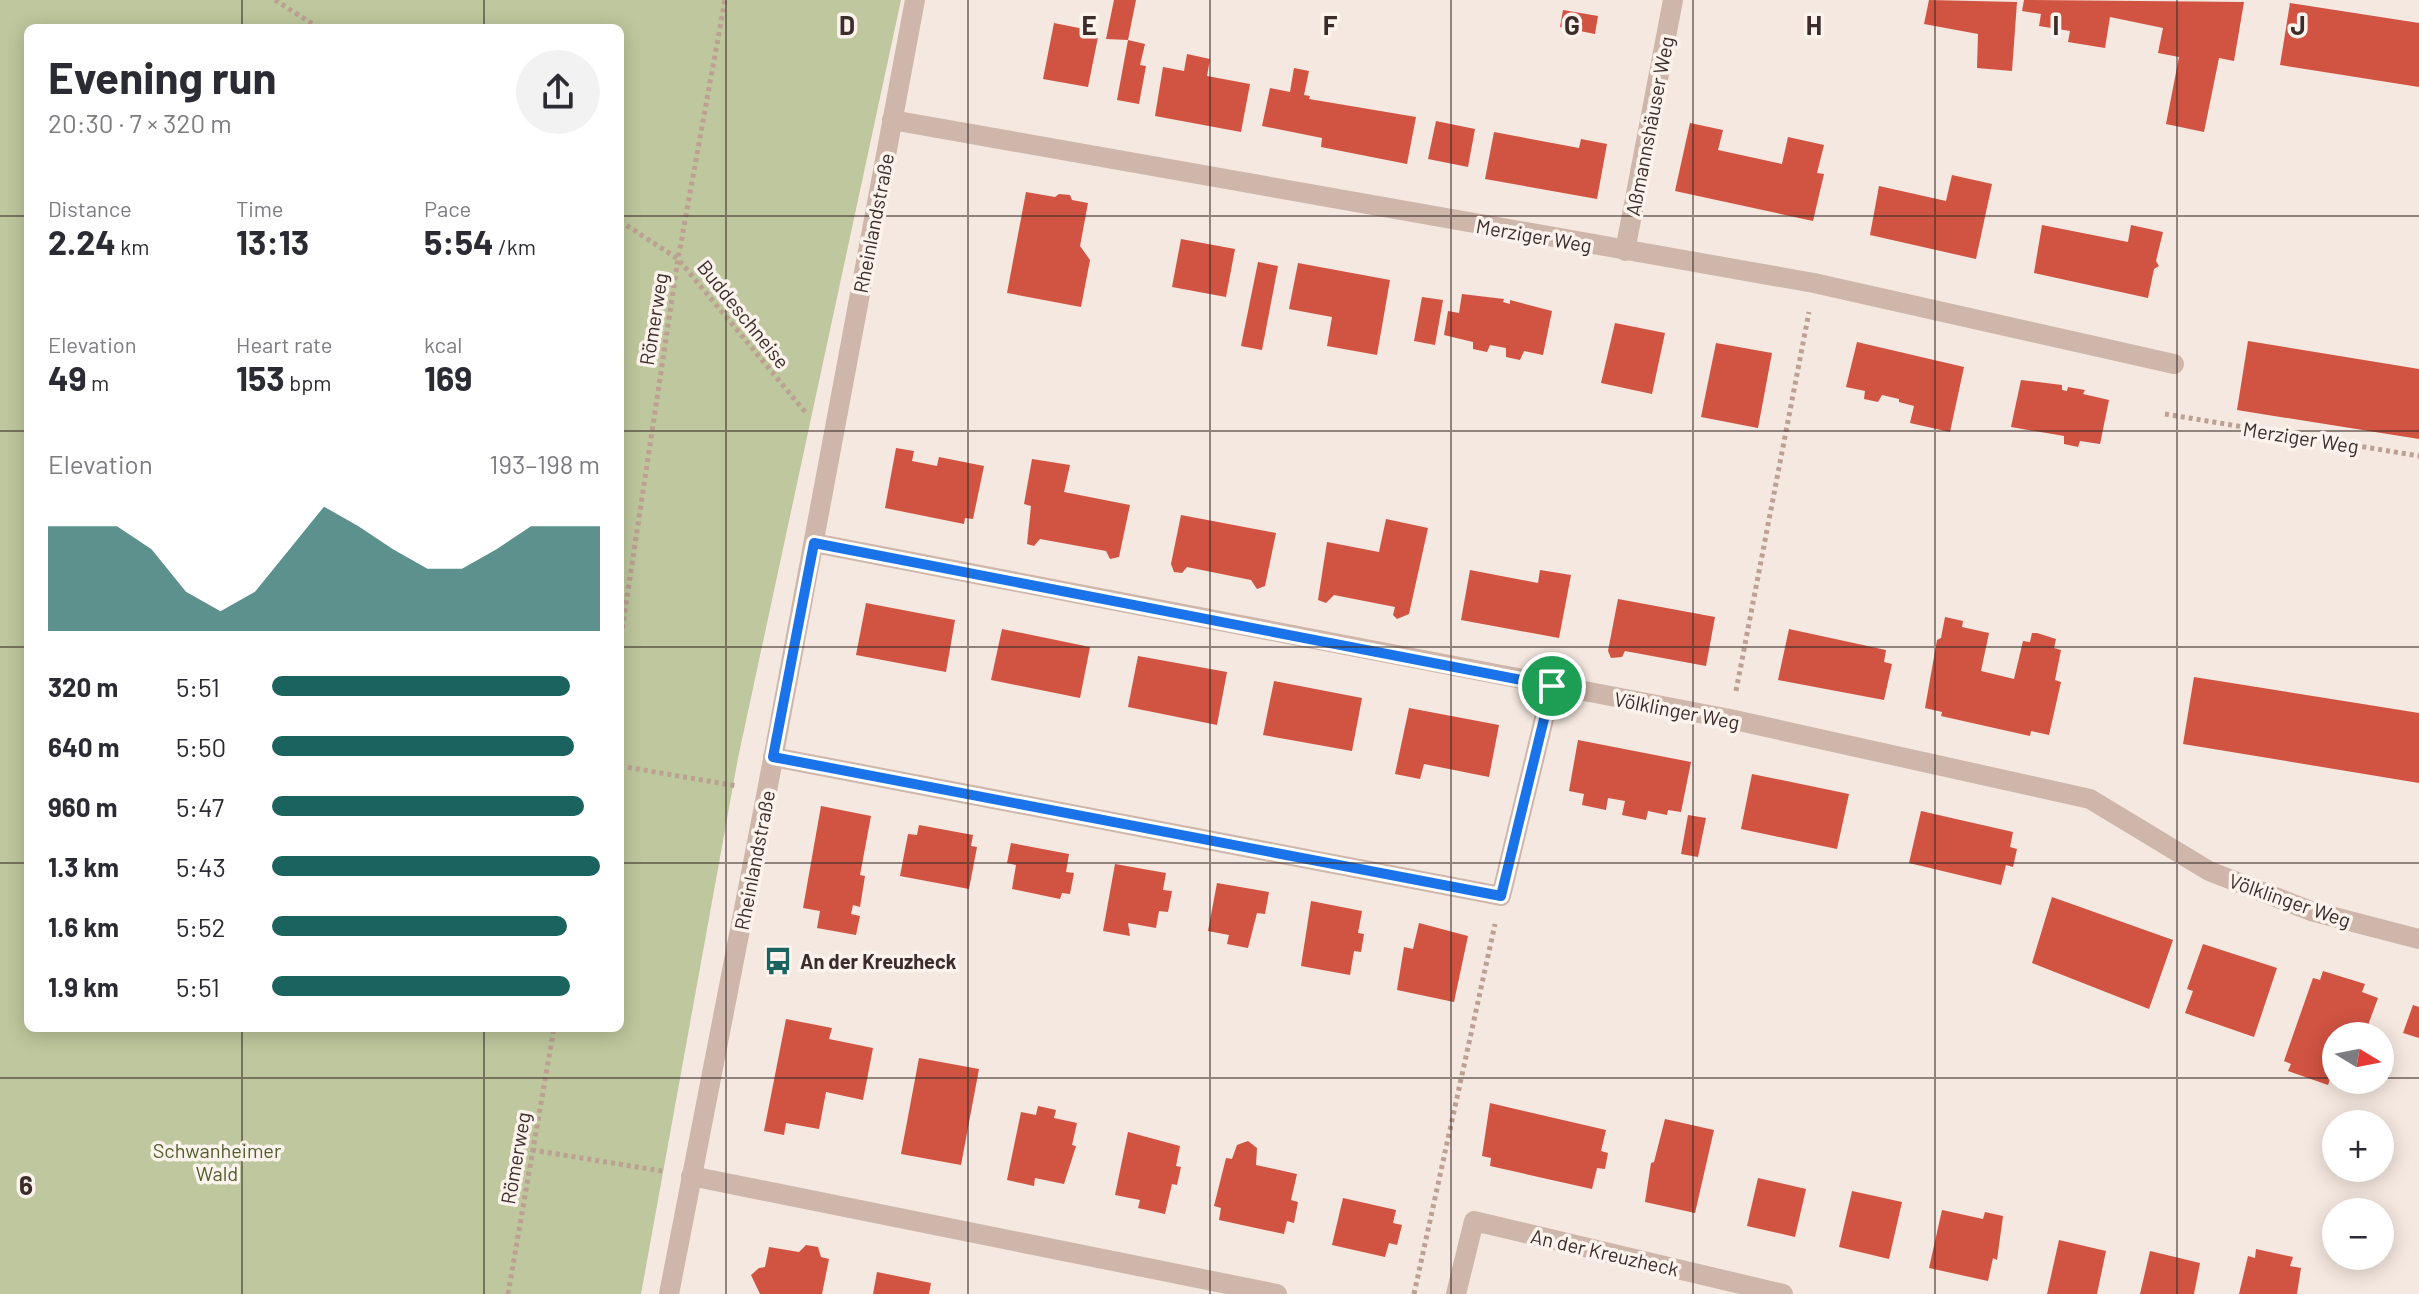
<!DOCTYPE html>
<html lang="en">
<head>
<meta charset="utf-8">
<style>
  body { margin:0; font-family:Barlow,sans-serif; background:#f2f2f3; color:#2b2b33; height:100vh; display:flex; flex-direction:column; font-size:30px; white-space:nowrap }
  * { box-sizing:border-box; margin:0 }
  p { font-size:26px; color:#7c7c81 }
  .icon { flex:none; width:44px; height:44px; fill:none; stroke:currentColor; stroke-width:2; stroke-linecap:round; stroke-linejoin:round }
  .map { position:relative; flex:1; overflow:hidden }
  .panel { position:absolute; left:24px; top:24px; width:600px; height:1008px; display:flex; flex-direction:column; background:#fff; border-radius:12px; box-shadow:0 4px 20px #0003 }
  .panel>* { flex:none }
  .needle { width:52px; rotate:100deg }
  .buttons { position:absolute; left:2322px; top:1022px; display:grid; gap:16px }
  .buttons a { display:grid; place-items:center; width:72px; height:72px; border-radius:50%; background:#fff; box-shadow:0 4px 20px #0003; font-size:40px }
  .pin { position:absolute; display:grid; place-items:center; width:68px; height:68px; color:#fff; margin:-34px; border:4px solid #fff; border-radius:50%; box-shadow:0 2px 8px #0007 }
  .round { display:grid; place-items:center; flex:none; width:84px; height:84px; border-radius:42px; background:#f2f2f3 }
  .overview { display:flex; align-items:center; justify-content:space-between; height:136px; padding:0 24px }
  h1 { font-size:44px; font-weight:700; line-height:60px }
  .stats { display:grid; grid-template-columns:repeat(3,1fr); gap:12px; height:136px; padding:8px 24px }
  .stats div { display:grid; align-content:center }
  .stats b { font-size:34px; font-weight:700 }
  .stats small { font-size:22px; font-weight:400 }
  .stats p { font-size:22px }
  .chart { height:224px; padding:16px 24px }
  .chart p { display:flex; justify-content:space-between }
  .chart svg { width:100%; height:144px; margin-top:8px; fill:#1a635e; opacity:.7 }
  ul { padding:0 24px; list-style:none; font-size:26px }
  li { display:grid; grid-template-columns:128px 96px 1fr; align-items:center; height:60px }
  li i { height:20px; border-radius:10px; background:#1a635e }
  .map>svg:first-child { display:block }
  .green { fill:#bec79d; fill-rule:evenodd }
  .building { fill:#d15342 }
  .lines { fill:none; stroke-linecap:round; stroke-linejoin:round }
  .path { stroke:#bca093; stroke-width:5; stroke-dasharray:4 4; stroke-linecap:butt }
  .street { stroke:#cfb6aa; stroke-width:20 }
  .route-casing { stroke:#fff; stroke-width:16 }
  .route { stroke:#1a73e8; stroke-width:10 }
  .grid { fill:none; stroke:#3c2d2a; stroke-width:2; stroke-opacity:0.55 }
  .labels { text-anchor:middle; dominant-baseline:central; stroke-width:7; stroke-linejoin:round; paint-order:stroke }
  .street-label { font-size:20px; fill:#3c2d2a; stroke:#fcf3ed }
  .poi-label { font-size:20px; font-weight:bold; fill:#3c2d2a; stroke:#fcf3ed; text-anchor:start }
  .park-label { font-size:20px; fill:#515d2b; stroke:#fcf3ed }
  .grid-label { font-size:26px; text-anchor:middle; font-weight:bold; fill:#3c2d2a; stroke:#fcf3ed; stroke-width:7; stroke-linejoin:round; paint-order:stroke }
</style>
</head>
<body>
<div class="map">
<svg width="2419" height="1294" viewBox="0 0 2419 1294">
  <rect width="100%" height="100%" fill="#f5e8e0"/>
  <path class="green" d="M0,0H901L738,758L641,1294H0ZM28,28H620V1028H28Z"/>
  <g class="building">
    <polygon points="1114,0 1136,0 1128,40 1145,44 1140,65 1146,66 1139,104 1117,100 1128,40 1106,39"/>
    <polygon points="1929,0 2017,2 2012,71 1977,68 1978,34 1924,24"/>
    <polygon points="2024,0 2244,2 2234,61 2219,58 2204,132 2166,124 2179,57 2158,53 2163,28 2110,17 2105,48 2068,42 2070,31 2039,26 2041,14 2022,11"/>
    <polygon points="2290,3 2419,23 2419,87 2280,65"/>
    <polygon points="1563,10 1598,16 1595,34 1560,27"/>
    <polygon points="1054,23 1099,32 1088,87 1043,79"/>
    <polygon points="1187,54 1210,59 1207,76 1250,84 1241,132 1155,116 1163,67 1184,71"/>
    <polygon points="1294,68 1309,71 1304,95 1310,96 1309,99 1416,117 1407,164 1321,147 1322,138 1262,126 1270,88 1290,92"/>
    <polygon points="1436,121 1475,129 1468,167 1428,159"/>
    <polygon points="1690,123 1723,130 1718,150 1782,164 1788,137 1824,145 1817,173 1824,174 1813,221 1675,191"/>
    <polygon points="1494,132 1579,148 1581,139 1607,144 1597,199 1485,179"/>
    <polygon points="1952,175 1992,184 1976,259 1870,235 1879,186 1946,201"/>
    <polygon points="1026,192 1055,197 1059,194 1070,195 1072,200 1088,203 1080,246 1090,260 1081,307 1007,293"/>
    <polygon points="2042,225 2128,242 2131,225 2163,232 2156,261 2159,266 2154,269 2148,298 2034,273"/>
    <polygon points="1181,239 1235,249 1226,297 1172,287"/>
    <polygon points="1258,262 1278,266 1262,350 1241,346"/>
    <polygon points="1298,263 1390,280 1377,355 1327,346 1332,317 1289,309"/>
    <polygon points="1462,294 1504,299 1503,302 1510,304 1510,300 1552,311 1543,355 1524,351 1520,360 1506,357 1506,348 1490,345 1487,352 1473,349 1473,342 1444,335 1448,311 1459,313"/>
    <polygon points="1422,297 1443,300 1435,345 1414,341"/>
    <polygon points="1615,323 1665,333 1652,394 1601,383"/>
    <polygon points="2248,341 2419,369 2419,439 2237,410"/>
    <polygon points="1857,342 1964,367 1950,432 1910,423 1914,406 1899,402 1899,399 1882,395 1878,402 1864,399 1865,391 1846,387"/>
    <polygon points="1716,343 1772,353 1758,428 1701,417"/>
    <polygon points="2021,380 2062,385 2062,390 2067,391 2068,387 2085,390 2083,394 2109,400 2100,444 2080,441 2078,447 2064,444 2064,436 2011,427"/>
    <polygon points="896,448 914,451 912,461 937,466 939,457 984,466 973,519 965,518 964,524 885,508"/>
    <polygon points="1032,459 1070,465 1064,492 1130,505 1119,557 1110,559 1106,551 1040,539 1034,546 1027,544 1031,506 1024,504"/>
    <polygon points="1181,515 1276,533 1265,586 1257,589 1251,580 1187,567 1182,573 1174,572 1171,564"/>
    <polygon points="1386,519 1428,528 1409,614 1397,619 1393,615 1395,607 1334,595 1326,603 1318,600 1327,542 1379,552"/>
    <polygon points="1470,570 1538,583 1540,570 1571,575 1559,638 1461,620"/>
    <polygon points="1618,599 1715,617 1706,666 1625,651 1622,657 1611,658 1608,651"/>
    <polygon points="866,603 955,620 946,672 856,655"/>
    <polygon points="1945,617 1963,621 1962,627 1989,633 1981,671 2014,679 2023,641 2030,642 2032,633 2037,633 2056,639 2054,648 2061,650 2055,680 2061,682 2049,735 2031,731 2030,736 1941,716 1942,712 1925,708 1937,640 1941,638"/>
    <polygon points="1002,629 1090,647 1080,698 991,680"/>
    <polygon points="1789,629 1886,650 1884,662 1892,664 1884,700 1778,680"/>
    <polygon points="1138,656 1227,672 1217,725 1128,707"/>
    <polygon points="2194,677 2419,713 2419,783 2183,744"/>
    <polygon points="1274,681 1362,698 1352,751 1263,735"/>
    <polygon points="1409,708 1499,725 1489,777 1424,764 1420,779 1395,774"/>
    <polygon points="1578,740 1691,762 1681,812 1668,810 1667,815 1648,811 1646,820 1622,815 1625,801 1608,798 1606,810 1582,805 1584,794 1569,791"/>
    <polygon points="1752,774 1849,794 1837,849 1741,829"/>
    <polygon points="821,806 871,816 860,875 865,876 860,907 853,905 851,914 860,916 856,935 817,928 820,911 803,908"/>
    <polygon points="1921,811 2013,832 2010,847 2017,849 2013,867 2006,865 2001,885 1909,863"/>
    <polygon points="1688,815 1706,818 1698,857 1681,854"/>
    <polygon points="919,825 973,835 971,846 977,847 969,889 900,876 908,834 917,835"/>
    <polygon points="1011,843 1069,854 1066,872 1074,873 1070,894 1062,893 1060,899 1012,889 1016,865 1007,863"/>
    <polygon points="1115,864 1166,873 1163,890 1172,891 1168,912 1159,911 1156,928 1128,923 1130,936 1103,931"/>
    <polygon points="1217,883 1269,892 1265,914 1257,913 1248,948 1227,944 1229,935 1208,931"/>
    <polygon points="2052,897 2173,940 2149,1009 2032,963"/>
    <polygon points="1311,901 1362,911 1358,933 1364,934 1361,952 1354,951 1350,975 1301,966"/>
    <polygon points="1419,923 1468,936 1454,1002 1397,990 1404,947 1413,949"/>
    <polygon points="2203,944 2277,968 2254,1037 2185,1013 2193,991 2187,989"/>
    <polygon points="2323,971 2365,984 2362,992 2378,998 2364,1036 2336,1036 2336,1080 2349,1080 2347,1085 2330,1079 2328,1085 2288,1071 2291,1064 2284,1061 2313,978 2320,980"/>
    <polygon points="2413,1005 2419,1007 2419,1038 2403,1033"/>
    <polygon points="786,1019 832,1028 829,1039 873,1048 863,1100 826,1092 819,1129 786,1123 784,1135 764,1131"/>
    <polygon points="919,1058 979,1069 961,1165 901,1154"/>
    <polygon points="1490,1103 1606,1130 1601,1151 1608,1153 1605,1169 1597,1168 1592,1189 1490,1166 1491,1158 1482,1156"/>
    <polygon points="1038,1106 1056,1110 1054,1118 1077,1123 1072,1145 1076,1146 1064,1184 1035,1178 1034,1186 1007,1180 1021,1112 1036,1115"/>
    <polygon points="1665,1119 1714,1130 1695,1213 1645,1202 1651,1163 1654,1162"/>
    <polygon points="1128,1132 1180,1146 1176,1166 1181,1167 1177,1185 1172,1184 1165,1214 1138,1208 1140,1200 1115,1195"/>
    <polygon points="1248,1141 1257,1148 1256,1165 1297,1174 1291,1200 1298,1202 1294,1223 1287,1221 1284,1234 1219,1220 1221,1208 1214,1206 1226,1158 1232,1159 1237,1145"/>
    <polygon points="1758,1178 1806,1189 1795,1237 1747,1226"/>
    <polygon points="1852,1191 1902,1202 1889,1259 1839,1247"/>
    <polygon points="1343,1198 1396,1210 1393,1223 1402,1225 1397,1245 1389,1243 1385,1257 1332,1245"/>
    <polygon points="1942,1210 1983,1219 1985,1212 2003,1216 1997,1260 1993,1258 1988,1281 1929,1268"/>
    <polygon points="2059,1240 2106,1251 2097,1294 2047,1294"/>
    <polygon points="806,1245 818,1247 821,1257 829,1259 822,1294 760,1294 751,1275 759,1268 765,1267 769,1247 799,1252"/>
    <polygon points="2256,1249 2293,1257 2290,1266 2301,1268 2297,1294 2239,1294 2248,1256 2255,1258"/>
    <polygon points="2150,1251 2200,1263 2194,1294 2140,1294"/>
    <polygon points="877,1272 931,1283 929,1294 873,1294"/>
  </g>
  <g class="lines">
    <g class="path">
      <polyline points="275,0 319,28"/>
      <polyline points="620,221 678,259 806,413"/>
      <polyline points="2165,414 2419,456"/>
      <polyline points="620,644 678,259 725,0"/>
      <polyline points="1736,691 1809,312"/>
      <polyline points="620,766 737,786"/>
      <polyline points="532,1150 662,1171"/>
      <polyline points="508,1294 554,1028"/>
      <polyline points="1414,1294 1495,924"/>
    </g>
    <g class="street">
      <polyline points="892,120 1814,283 2174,364"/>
      <polyline points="1625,251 1673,0"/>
      <polyline points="814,543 1730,719 2090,799 2209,871 2311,911 2419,939"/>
      <polyline points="773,757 1501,896 1552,686"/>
      <polyline points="691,1176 1277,1294"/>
      <polyline points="669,1294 767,791 915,0"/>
      <polyline points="1456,1294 1474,1221 1783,1294"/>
    </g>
  </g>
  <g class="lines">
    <defs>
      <polygon id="route" points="814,543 1552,686 1501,896 773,757"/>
    </defs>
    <use href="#route" class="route-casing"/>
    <use href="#route" class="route"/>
  </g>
  <path class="grid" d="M242,0V28M484,0V28M726,0V1294M968,0V1294M1210,0V1294M1451,0V1294M1693,0V1294M1935,0V1294M2177,0V1294M0,216H28M620,216H2419M0,431H28M620,431H2419M0,647H28M620,647H2419M0,863H28M620,863H2419M242,1028V1294M484,1028V1294M0,1078H2336M2380,1078H2419"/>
  <defs>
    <symbol id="bus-bare" viewBox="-9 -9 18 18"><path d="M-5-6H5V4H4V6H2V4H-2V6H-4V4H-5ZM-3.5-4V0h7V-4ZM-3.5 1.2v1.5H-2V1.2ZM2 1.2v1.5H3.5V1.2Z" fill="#1a635e" stroke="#fcf3ed" stroke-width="2.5" paint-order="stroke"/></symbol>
  </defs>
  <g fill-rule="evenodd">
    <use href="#bus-bare" x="758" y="941" width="40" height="40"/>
  </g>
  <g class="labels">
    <g class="street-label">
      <text transform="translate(1649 126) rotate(-79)">Aßmannshäuser Weg</text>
      <text transform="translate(873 223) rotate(-79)">Rheinlandstraße</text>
      <text transform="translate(1534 235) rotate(10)">Merziger Weg</text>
      <text transform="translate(744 314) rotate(51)">Buddeschneise</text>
      <text transform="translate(653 319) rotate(-81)">Römerweg</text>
      <text transform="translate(2301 437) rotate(9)">Merziger Weg</text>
      <text transform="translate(1677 710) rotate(11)">Völklinger Weg</text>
      <text transform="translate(754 860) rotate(-79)">Rheinlandstraße</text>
      <text transform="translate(2290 900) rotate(19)">Völklinger Weg</text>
      <text transform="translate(515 1158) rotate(-80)">Römerweg</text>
      <text transform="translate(1605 1252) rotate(13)">An der Kreuzheck</text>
    </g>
    <g class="poi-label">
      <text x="800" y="961">An der Kreuzheck</text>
    </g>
    <g class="park-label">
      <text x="217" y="1150">Schwanheimer<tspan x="217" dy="23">Wald</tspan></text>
    </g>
  </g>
  <g class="grid-label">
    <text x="847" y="35">D</text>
    <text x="1089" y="35">E</text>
    <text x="1330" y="35">F</text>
    <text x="1572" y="35">G</text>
    <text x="1814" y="35">H</text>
    <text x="2056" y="35">I</text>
    <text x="2298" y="35">J</text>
    <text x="26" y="1195">6</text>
  </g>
</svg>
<div class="buttons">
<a><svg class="needle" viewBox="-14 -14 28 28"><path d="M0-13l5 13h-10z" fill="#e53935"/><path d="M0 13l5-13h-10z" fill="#7c7c81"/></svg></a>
<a>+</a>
<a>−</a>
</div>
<div class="pin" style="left:1552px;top:686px;background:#1e9e55"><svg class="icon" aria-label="arrive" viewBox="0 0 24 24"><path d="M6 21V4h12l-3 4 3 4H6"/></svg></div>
<section class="panel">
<div class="overview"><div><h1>Evening run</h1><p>20:30 · 7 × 320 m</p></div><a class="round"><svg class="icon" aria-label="share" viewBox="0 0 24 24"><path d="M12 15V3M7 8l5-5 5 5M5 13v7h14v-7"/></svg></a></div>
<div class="stats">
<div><p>Distance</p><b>2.24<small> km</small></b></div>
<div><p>Time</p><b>13:13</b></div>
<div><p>Pace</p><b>5:54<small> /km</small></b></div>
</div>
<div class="stats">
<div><p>Elevation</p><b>49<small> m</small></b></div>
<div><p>Heart rate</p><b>153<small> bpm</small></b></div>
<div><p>kcal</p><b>169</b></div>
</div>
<div class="chart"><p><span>Elevation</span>193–198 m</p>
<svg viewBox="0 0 160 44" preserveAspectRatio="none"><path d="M0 44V12L10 12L20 12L30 19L40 32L50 38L60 32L70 19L80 6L90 12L100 19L110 25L120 25L130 19L140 12L150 12L160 12V44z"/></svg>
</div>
<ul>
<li><b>320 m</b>5:51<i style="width:91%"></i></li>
<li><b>640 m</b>5:50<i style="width:92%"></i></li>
<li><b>960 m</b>5:47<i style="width:95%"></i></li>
<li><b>1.3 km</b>5:43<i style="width:100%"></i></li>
<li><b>1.6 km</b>5:52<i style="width:90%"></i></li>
<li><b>1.9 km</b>5:51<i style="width:91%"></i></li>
</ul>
</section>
</div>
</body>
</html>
